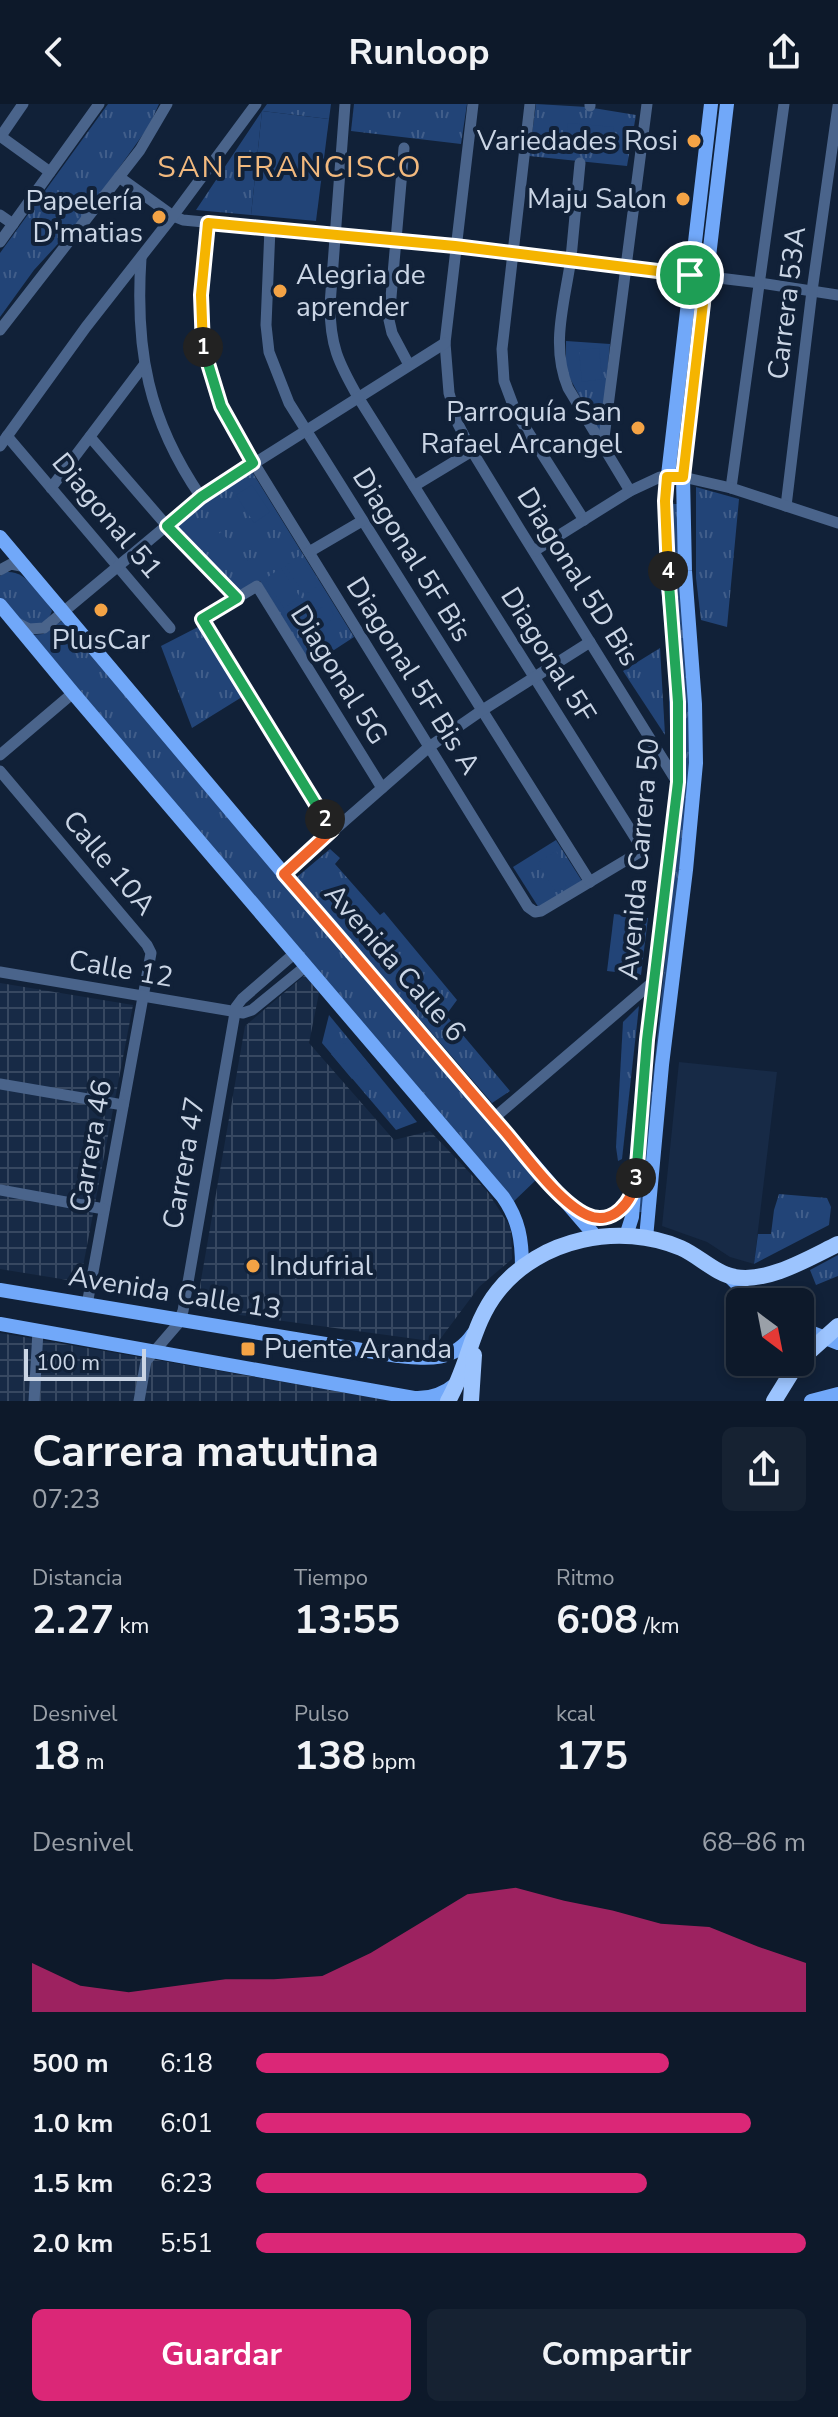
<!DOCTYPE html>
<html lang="es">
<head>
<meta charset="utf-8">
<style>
  body { margin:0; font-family:"Nunito Sans",sans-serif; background:#162232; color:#f1f3f6; height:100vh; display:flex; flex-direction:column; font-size:30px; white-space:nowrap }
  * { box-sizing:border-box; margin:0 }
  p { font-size:26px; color:#9aa0a8 }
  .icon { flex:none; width:44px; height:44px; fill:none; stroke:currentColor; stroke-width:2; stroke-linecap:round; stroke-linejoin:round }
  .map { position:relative; height:1297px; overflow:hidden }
  .sheet { display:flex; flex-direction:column; background:#0d192a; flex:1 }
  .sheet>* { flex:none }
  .needle { width:52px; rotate:148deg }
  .controls { position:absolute; left:726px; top:1184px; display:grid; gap:16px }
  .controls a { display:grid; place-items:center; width:88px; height:88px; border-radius:12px; background:#0d192a; box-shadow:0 4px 12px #0003,0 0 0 2px #2d3847; font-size:40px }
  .scale { position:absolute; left:24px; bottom:20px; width:122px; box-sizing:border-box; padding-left:8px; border:4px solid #cad5e5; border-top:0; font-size:22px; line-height:28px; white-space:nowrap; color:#cad5e5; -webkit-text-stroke:6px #112138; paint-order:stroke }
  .pin { position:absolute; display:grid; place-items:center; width:68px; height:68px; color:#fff; margin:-34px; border:4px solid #fff; border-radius:50%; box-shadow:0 2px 8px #0007 }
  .km { position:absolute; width:40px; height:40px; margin:-20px; border-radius:50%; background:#222; color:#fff; font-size:22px; line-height:40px; text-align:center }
  .round { display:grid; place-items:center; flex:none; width:84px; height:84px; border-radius:12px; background:#162232 }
  .headline { display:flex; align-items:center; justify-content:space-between; height:136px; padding:0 32px }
  h1 { font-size:44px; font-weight:700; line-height:60px }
  .stats { display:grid; grid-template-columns:repeat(3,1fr); gap:12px; height:136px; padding:8px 32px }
  .stats div { display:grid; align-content:center }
  .stats b { font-size:40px; font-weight:700 }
  .stats small { font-size:22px; font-weight:400 }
  .stats p { font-size:22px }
  .chart { height:224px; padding:16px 32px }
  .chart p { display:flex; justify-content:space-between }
  .chart svg { width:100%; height:144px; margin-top:8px; fill:#db2777; opacity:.7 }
  .cta { display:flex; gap:16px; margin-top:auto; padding:16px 32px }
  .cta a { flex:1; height:92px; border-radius:12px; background:#db2777; color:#fff; font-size:32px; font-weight:700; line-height:92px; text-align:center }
  .cta a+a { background:#162232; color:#f1f3f6 }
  ul { padding:0 32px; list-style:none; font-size:26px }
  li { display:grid; grid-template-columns:128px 96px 1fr; align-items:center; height:60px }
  li i { height:20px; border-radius:10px; background:#db2777 }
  header { display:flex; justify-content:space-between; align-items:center; height:104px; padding:0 32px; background:#0d192a; font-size:36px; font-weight:700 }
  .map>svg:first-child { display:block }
  .built { fill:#172a46 }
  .industrial { fill:url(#industrial-grid) }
  .grass { fill:url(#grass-tufts) }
  .garden { fill:#247 }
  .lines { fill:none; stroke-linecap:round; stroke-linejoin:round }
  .minor { stroke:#4a648b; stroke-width:11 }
  .major { stroke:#71a8f9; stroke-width:14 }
  .highway { stroke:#9cc4fe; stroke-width:16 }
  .split-1-casing { stroke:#fff; stroke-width:16 }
  .split-2-casing { stroke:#fff; stroke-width:16 }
  .split-3-casing { stroke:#fff; stroke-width:16 }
  .split-4-casing { stroke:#fff; stroke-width:16 }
  .split-5-casing { stroke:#fff; stroke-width:16 }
  .split-1 { stroke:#f5b400; stroke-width:10 }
  .split-2 { stroke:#22a559; stroke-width:10 }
  .split-3 { stroke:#f0652b; stroke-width:10 }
  .split-4 { stroke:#22a559; stroke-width:10 }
  .split-5 { stroke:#f5b400; stroke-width:10 }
  .poi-dot { fill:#f4a345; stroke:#112138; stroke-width:3 }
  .labels { text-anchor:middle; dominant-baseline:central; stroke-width:8; stroke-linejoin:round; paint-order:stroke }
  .poi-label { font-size:28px; fill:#cad5e5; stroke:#112138; text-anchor:end }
  .street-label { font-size:28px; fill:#cad5e5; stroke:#112138 }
  .neighbourhood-label { font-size:30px; letter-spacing:2px; fill:#f2b97e; stroke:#112138 }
</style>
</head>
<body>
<header><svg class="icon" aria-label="back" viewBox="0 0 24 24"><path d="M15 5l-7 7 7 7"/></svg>Runloop<svg class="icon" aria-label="share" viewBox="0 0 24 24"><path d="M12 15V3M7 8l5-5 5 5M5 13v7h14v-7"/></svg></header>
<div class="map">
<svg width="838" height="1297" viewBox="0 0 838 1297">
  <defs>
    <pattern id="industrial-grid" width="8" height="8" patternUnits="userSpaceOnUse" patternTransform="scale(2)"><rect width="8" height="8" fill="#172a46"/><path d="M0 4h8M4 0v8" fill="none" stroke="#374861"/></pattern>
    <pattern id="grass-tufts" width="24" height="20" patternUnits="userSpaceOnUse" patternTransform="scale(2)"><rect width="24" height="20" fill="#247"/><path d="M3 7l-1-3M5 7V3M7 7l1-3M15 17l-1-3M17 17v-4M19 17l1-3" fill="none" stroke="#415e8a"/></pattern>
  </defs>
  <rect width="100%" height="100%" fill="#112138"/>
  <polygon class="built" points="679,958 777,968 754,1160 730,1153 707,1138 662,1122"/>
  <g class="industrial">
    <polygon points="305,871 319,889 309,939 394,1036 430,1027 487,1087 511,1124 512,1155 479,1183 438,1238 196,1205 245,922"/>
    <polygon points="0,879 133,901 80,1178 0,1165"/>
    <polygon points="0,1229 393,1297 0,1297"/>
  </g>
  <g class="grass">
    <polygon points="108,0 159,0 149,22 89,106 34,166 0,213 0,149"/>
    <polygon points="267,0 331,0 329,15 262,7 251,111 196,106 262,7"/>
    <polygon points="354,0 467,0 461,40 351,27"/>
    <polygon points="536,0 587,3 636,11 627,62 529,52"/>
    <polygon points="566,237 610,240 601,332 566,267"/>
    <polygon points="251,366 354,533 311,561 260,477 239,487 177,423 210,393"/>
    <polygon points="696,383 739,395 727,523 701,516 696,474"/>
    <polygon points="673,400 678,400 692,662 645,1108 639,1108 685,662 683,554 674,462"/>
    <path d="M6,468C26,466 44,492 52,507L48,516L33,523L23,518L0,494V472Z"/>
    <polygon points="63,516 537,1075 513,1098 32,531 43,530"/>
    <polygon points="198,523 242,593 192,624 161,542"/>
    <polygon points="660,544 665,631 623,567"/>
    <polygon points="556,736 582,777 539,804 513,763"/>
    <polygon points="330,745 340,754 335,760 380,811 384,808 457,896 446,911 510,987 492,999 297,773"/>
    <polygon points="639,902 622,1055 618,1057 616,1043 623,918"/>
    <polygon points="329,911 417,1018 396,1026 322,939"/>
    <polygon points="779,1090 827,1094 831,1103 829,1121 754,1160 758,1130 771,1130 774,1106"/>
    <polygon points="838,1151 838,1172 816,1181 810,1166"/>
  </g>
  <g class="garden">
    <polygon points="262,7 329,15 316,117 251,111"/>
    <polygon points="568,19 614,23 612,45 566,41"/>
    <polygon points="599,244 602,275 582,278 579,246"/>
    <polygon points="252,381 270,408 254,419 236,391"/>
    <polygon points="221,428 248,457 234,470 207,441"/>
    <polygon points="299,452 319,481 305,491 285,462"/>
    <polygon points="281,464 300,493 284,504 265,475"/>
    <path d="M324,502H329C344,517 314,530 302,528L298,522L300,517Z"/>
    <polygon points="556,747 575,776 556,788 537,759"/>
    <polygon points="614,810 648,814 641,871 607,867"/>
    <polygon points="349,936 370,961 352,975 331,950"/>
  </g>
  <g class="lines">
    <g class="minor">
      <polyline points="473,0 445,239 449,289 458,320 472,347 519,424 677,678"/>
      <polyline points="530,0 502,245 504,277 516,309 584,416"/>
      <polyline points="590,2 590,0"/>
      <polyline points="0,32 50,68"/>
      <polyline points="1,32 23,0"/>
      <polyline points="404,44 389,216 392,229 409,261"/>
      <path d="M580,59C577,91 574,122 571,154C565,198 550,241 568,284L630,387"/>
      <polyline points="119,73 173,112 183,116 455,142 760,179 838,191"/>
      <polyline points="0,111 13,120"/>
      <path d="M208,119C201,193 193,244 226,314L528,803L535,808L541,807L643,746L358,293C338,258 330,241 330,201L345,0"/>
      <polyline points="270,124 266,221 269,248 289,299 590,778"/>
      <polyline points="0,138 99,0"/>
      <path d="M141,154C135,246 148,316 201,393"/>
      <polyline points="0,226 140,46 167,0"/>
      <polyline points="7,332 170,524"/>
      <polyline points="90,333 167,422 237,494"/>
      <polyline points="603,341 647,0"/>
      <polyline points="0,342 86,223 173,112 256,0"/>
      <polyline points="414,382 472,347"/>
      <polyline points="51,384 144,261"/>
      <polyline points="731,384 784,0"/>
      <polyline points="786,402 812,187 838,2"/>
      <polyline points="534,447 630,387 660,373 683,373 731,384 838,419"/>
      <polyline points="309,448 362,417"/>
      <polyline points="0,466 11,460 26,463"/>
      <polyline points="15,518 29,525 44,524 201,393 445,239"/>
      <polyline points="0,651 73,589"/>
      <polyline points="0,667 147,841 151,849 87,1201"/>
      <polyline points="332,726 202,515 257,482 382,684"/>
      <polyline points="284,770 429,643 481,607 590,538"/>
      <polyline points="0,868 243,909 252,906 306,862"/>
      <polyline points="0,980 123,1001"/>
      <polyline points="494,1014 654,877"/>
      <polyline points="0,1086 104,1105"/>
      <polyline points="34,1297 38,1227"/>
      <polyline points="139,1297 146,1257 177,1221 183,1207 236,903 242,895 295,849"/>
    </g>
    <g class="major">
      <polyline points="0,433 284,770 597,1134"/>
      <path d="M0,501L73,589L503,1093C519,1116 522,1136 522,1163"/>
      <path d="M578,1107C603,1123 619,1112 632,1089"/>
      <polyline points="626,1132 632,1113 647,936 678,678 676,565 668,481 665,397 711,0"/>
      <polyline points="646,1134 662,961 686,766 696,659 695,600 685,467 683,373 727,0"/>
      <polyline points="727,1170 755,1198"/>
      <path d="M0,1186L398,1252C428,1255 454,1258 473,1230"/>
      <path d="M0,1220L414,1294C431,1295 444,1290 457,1279"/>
      <polyline points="800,1224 838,1239"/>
      <polyline points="811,1297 838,1290"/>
    </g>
    <g class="highway">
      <polyline points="800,1256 838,1222"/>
      <path d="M448,1297C469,1261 472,1219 498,1187C540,1134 620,1118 681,1144C699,1152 716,1170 735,1173C768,1179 809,1154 838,1140"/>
      <polyline points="471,1297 474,1251"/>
      <polyline points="774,1297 798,1258"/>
    </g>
  </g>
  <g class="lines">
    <defs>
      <polyline id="split-1" points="203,243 201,191 208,119 455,142 690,171"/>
      <polyline id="split-2" points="203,243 221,302 253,359 201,393 167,422 237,494 202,515 325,715"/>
      <path id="split-3" d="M325,715L332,726L284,770C358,854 429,940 502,1024C524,1049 558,1098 587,1111C612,1123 634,1097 636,1074"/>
      <polyline id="split-4" points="636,1074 647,936 678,678 678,598 668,467"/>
      <polyline id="split-5" points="668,467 665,397 667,373 683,373 706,173 690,171"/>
    </defs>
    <use href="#split-1" class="split-1-casing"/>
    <use href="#split-2" class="split-2-casing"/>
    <use href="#split-3" class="split-3-casing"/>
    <use href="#split-4" class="split-4-casing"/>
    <use href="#split-5" class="split-5-casing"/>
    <use href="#split-1" class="split-1"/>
    <use href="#split-2" class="split-2"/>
    <use href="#split-3" class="split-3"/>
    <use href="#split-4" class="split-4"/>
    <use href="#split-5" class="split-5"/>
  </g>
  <g class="poi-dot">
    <circle cx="694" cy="37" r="8"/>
    <circle cx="683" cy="95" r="8"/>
    <circle cx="159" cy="113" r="8"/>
    <circle cx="280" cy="187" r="8"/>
    <circle cx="638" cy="324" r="8"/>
    <circle cx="101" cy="506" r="8"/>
    <circle cx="253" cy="1162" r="8"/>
    <rect x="240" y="1237" width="16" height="16" rx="4"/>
  </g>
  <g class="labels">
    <g class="poi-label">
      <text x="678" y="37">Variedades Rosi</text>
      <text x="667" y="95">Maju Salon</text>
      <text x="143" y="97">Papelería<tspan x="143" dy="32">D'matias</tspan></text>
      <text x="296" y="171" text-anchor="start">Alegria de<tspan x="296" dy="32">aprender</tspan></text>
      <text x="622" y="308">Parroquía San<tspan x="622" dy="32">Rafael Arcangel</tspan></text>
      <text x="101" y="536" text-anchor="middle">PlusCar</text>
      <text x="269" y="1162" text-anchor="start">Indufrial</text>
      <text x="264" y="1245" text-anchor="start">Puente Aranda</text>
    </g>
    <g class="street-label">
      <text transform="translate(787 199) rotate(-83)">Carrera 53A</text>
      <text transform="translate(107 412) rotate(50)">Diagonal 51</text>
      <text transform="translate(412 451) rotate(58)">Diagonal 5F Bis</text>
      <text transform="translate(578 473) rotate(58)">Diagonal 5D Bis</text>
      <text transform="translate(548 551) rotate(58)">Diagonal 5F</text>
      <text transform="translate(339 571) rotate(58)">Diagonal 5G</text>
      <text transform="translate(413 572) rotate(58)">Diagonal 5F Bis A</text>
      <text transform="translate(639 755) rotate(-85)">Avenida Carrera 50</text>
      <text transform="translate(109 759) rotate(50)">Calle 10A</text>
      <text transform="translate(395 859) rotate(49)">Avenida Calle 6</text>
      <text transform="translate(121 865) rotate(10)">Calle 12</text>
      <text transform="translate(91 1042) rotate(-80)">Carrera 46</text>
      <text transform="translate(184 1059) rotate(-80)">Carrera 47</text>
      <text transform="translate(175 1189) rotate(9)">Avenida Calle 13</text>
    </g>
    <g class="neighbourhood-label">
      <text x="290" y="63">SAN FRANCISCO</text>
    </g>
  </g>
</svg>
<div class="controls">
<a><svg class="needle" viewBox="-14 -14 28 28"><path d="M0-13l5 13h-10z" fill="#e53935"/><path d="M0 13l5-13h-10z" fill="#9aa0a8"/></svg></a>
</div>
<div class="scale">100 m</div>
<div class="pin" style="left:690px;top:171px;background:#1e9e55"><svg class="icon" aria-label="arrive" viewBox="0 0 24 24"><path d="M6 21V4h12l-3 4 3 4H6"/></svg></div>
<b class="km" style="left:203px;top:243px">1</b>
<b class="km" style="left:325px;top:715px">2</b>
<b class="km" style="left:636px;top:1074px">3</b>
<b class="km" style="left:668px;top:467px">4</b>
</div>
<section class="sheet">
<div class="headline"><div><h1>Carrera matutina</h1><p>07:23</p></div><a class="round"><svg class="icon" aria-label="share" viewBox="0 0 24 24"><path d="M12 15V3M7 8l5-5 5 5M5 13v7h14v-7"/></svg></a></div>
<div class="stats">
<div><p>Distancia</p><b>2.27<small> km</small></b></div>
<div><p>Tiempo</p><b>13:55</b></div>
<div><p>Ritmo</p><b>6:08<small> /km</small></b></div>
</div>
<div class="stats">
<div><p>Desnivel</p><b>18<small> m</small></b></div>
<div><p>Pulso</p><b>138<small> bpm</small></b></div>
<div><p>kcal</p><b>175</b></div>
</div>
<div class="chart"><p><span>Desnivel</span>68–86 m</p>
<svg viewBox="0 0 160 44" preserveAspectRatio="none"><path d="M0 44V29L10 36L20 38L30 36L40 34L50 34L60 33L70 26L80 17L90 8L100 6L110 10L120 13L130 17L140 18L150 24L160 29V44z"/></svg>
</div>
<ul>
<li><b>500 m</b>6:18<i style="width:75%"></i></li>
<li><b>1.0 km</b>6:01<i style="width:90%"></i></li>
<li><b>1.5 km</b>6:23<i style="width:71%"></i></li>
<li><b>2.0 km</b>5:51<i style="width:100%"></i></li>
</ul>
<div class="cta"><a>Guardar</a><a>Compartir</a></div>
</section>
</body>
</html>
